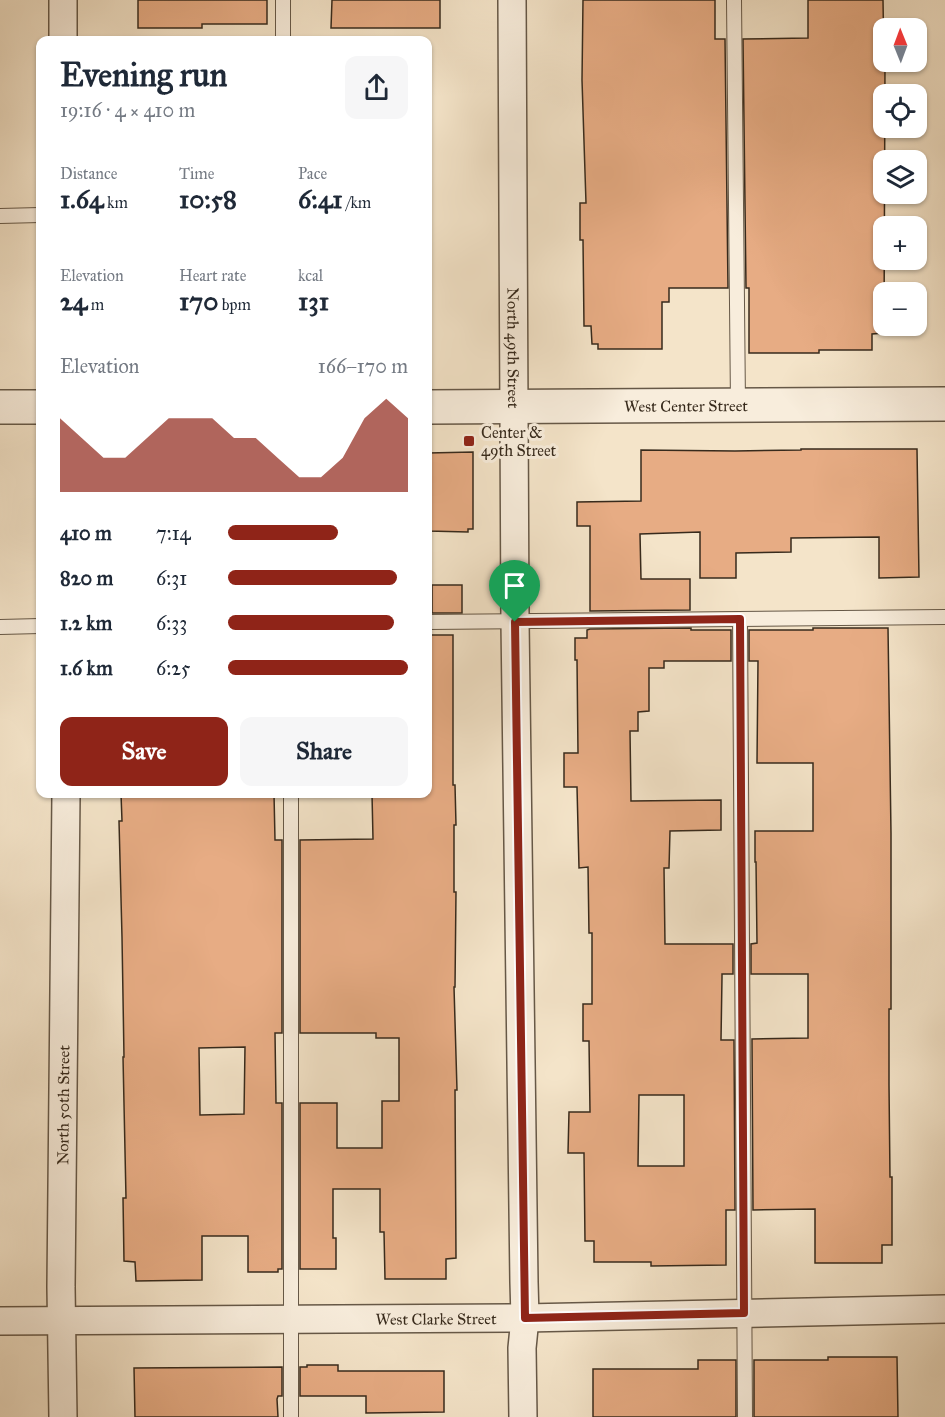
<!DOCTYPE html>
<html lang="en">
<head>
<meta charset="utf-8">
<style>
  body { margin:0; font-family:"IM FELL Great Primer",serif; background:#f6f6f7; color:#1f2937; height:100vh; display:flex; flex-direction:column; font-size:22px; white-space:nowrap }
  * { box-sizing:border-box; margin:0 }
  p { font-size:20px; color:#747a83 }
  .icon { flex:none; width:33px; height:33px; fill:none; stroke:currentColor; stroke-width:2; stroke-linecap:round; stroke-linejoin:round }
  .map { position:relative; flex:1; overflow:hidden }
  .sheet { position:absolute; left:36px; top:36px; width:396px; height:762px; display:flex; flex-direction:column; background:#fff; border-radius:12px; box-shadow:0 2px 4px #0004 }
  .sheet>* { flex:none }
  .needle { width:39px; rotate:359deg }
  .tools { position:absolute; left:873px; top:18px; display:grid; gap:12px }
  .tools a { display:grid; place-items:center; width:54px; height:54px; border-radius:12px; background:#fff; box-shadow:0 2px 4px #0004; font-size:30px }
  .pin { position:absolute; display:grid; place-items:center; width:51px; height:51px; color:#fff; margin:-62px -26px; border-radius:50% 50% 50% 0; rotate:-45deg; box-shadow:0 0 6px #0007 }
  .pin .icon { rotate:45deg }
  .round { display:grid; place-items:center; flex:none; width:63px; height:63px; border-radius:12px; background:#f6f6f7 }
  .overview { display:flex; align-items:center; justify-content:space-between; height:102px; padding:0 24px }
  h1 { font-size:33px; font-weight:700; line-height:45px }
  .metrics { display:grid; grid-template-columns:repeat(3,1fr); gap:9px; height:102px; padding:6px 24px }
  .metrics div { display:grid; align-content:center }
  .metrics b { font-size:26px; font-weight:700 }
  .metrics small { font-size:16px; font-weight:400 }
  .metrics p { font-size:16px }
  .chart { height:168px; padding:12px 24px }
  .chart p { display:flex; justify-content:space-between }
  .chart svg { width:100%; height:108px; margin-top:6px; fill:#8f2418; opacity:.7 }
  .cta { display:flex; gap:12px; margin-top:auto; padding:12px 24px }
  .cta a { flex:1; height:69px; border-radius:12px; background:#8f2418; color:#fff; font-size:24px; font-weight:700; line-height:69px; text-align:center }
  .cta a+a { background:#f6f6f7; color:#1f2937 }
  ul { padding:0 24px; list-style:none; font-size:20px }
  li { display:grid; grid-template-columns:96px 72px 1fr; align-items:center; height:45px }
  li i { height:15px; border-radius:8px; background:#8f2418 }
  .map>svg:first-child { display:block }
  .building { fill:#e7ac84; stroke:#372a1c; stroke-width:1.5; fill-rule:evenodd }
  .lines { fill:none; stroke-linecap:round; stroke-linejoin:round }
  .service-casing { stroke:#665847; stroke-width:16 }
  .minor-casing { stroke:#665847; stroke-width:30 }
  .tertiary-casing { stroke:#665847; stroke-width:36 }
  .service { stroke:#f8eddc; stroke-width:14 }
  .minor { stroke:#f8eddc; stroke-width:27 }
  .tertiary { stroke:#f8eddc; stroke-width:33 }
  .route-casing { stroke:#fff; stroke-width:12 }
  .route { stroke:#8f2418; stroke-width:8 }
  .poi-dot { fill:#8f2418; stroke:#f8eddc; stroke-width:2 }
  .labels { text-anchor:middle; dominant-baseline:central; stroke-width:6; stroke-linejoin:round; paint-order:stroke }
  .street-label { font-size:16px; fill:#372a1c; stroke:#f8eddc }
  .poi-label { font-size:16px; fill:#372a1c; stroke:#f8eddc; text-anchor:start }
</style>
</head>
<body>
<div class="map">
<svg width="945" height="1417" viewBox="0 0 945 1417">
  <rect width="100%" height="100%" fill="#f4e4c9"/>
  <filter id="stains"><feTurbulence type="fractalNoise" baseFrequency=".00333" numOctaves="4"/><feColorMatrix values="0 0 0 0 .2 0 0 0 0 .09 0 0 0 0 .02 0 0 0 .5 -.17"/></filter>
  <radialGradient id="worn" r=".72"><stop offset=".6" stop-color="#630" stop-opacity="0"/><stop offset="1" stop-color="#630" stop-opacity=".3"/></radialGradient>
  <g class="building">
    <polygon points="138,0 267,0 267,24 202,24 202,28 138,28"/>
    <polygon points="332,0 440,0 440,28 331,28"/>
    <polygon points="583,0 715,0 715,39 725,39 728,288 669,288 669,302 662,302 662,349 598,349 598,344 592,344 591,326 584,326 583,240 580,240 580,203 586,203 582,80"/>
    <polygon points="808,0 883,0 884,62 885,62 884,333 872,334 872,350 819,350 819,353 749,353 749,288 746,288 743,39 808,38"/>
    <polygon points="801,449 917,449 919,577 879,578 879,537 791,538 791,552 736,553 736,578 700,578 700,532 640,534 641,579 690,579 690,610 590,611 590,526 577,526 577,502 641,501 641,450 735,451 801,450"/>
    <polygon points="473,452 473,529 468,529 468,532 428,531 428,453"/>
    <rect x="432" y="585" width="30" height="28"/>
    <path d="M691,628V630H731V661H664V668H649V711L638,712V731H630L631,801L721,800V830L670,831L669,868H664L665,944H733V974H722V977L721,1040H734L735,1210H726V1265L651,1266V1262H594V1241H585L584,1153H568L569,1112H590L589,1041H583V1004H592V933H589L588,867L579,868L577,787H564V753H578L577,660H575V638H587V630L590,629ZM639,1095H684V1166H638Z"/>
    <polygon points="813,628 888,628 891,833 891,1009 889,1009 889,1085 890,1177 892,1177 892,1245 882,1245 882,1263 815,1263 815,1209 753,1210 752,1039 808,1038 808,974 751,974 751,944 757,943 756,862 755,862 755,831 813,831 813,763 757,763 758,661 749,661 749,630 813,630"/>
    <polygon points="428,635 453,635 453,785 455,785 456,825 454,825 454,892 456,892 455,987 454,987 457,1090 455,1090 456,1258 446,1259 446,1279 385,1279 384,1232 380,1232 380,1189 333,1189 333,1238 336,1238 336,1269 300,1269 300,1103 337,1103 337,1148 382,1148 382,1101 399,1101 399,1038 376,1038 376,1033 300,1033 300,840 373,839 372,794 428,794"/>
    <path d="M121,794H274L275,840H282V1033H275L276,1103H282V1269H278V1272H248V1236H202V1280L136,1281L135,1262L124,1261L123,1198H126L123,1057H124L122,937L119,821H122ZM245,1047L244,1114L200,1115L199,1048Z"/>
    <polygon points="828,1357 897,1357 898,1417 754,1417 754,1360 828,1360"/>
    <polygon points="698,1360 736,1360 736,1417 593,1417 593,1369 698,1369"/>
    <polygon points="307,1365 338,1365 338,1371 444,1371 444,1412 366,1413 366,1396 300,1396 300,1367 307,1367"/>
    <polygon points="282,1367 282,1396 278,1396 277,1399 278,1417 135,1417 134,1368"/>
  </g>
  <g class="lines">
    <defs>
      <g id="service">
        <polyline points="283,0 283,40"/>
        <polyline points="734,0 738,405"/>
        <polyline points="0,216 40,215"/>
        <polyline points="740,619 745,1417"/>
        <polyline points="428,622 945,617"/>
        <polyline points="0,627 40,626"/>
        <polyline points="291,794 291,1417"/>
      </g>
      <g id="minor">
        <polyline points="63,0 63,40"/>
        <path id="s1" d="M512,0L515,622L524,1282L525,1318L522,1348L523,1417"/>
        <path id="s2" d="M0,1321L525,1318L945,1309"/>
        <path id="s3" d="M63,1417L61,1287L66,794"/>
      </g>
      <g id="tertiary">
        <polyline points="0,407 40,407"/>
        <path id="s4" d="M428,407L945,404"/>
      </g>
    </defs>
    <use href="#service" class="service-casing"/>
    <use href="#minor" class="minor-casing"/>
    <use href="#tertiary" class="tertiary-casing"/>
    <use href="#service" class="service"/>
    <use href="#minor" class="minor"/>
    <use href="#tertiary" class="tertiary"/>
  </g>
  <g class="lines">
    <defs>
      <polygon id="route" points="740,619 744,1313 525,1318 515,622"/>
    </defs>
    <use href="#route" class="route-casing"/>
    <use href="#route" class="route"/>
  </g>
  <rect class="poi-dot" x="463" y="435" width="12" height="12" rx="3"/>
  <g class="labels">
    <g class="street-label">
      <text stroke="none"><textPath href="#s1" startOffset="348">North 49th Street</textPath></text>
      <text stroke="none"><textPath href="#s4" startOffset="258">West Center Street</textPath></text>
      <text stroke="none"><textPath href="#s3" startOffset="312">North 50th Street</textPath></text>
      <text stroke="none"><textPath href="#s2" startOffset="436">West Clarke Street</textPath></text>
    </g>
    <g class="poi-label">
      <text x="481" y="432">Center &amp;<tspan x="481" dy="18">49th Street</tspan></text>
    </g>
  </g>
  <rect width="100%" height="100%" filter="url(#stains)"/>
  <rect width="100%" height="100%" fill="url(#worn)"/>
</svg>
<div class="tools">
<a><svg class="needle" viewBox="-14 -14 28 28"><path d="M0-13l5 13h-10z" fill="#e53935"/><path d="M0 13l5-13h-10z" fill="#747a83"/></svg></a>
<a><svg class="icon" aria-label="locate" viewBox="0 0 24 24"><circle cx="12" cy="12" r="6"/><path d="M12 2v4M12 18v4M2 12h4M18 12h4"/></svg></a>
<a><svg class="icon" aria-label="layers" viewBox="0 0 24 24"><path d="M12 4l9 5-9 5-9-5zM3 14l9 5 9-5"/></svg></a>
<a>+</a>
<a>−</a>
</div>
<div class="pin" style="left:515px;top:622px;background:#1e9e55"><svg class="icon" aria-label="arrive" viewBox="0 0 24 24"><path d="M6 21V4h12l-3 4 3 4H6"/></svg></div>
<section class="sheet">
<div class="overview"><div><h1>Evening run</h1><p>19:16 · 4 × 410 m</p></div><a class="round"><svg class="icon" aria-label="share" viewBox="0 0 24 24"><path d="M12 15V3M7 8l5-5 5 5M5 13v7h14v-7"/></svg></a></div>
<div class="metrics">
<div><p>Distance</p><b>1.64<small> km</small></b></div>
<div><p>Time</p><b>10:58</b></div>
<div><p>Pace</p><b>6:41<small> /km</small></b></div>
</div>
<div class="metrics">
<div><p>Elevation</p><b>24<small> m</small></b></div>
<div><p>Heart rate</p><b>170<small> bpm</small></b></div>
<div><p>kcal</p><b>131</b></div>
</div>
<div class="chart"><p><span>Elevation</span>166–170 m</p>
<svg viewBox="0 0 160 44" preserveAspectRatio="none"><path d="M0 44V14L10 22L20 30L30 30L40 22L50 14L60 14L70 14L80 22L90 22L100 30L110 38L120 38L130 30L140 14L150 6L160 14V44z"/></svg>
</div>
<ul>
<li><b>410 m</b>7:14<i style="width:61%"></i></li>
<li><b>820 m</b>6:31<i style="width:94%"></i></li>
<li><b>1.2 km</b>6:33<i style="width:92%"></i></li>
<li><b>1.6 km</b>6:25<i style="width:100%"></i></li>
</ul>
<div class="cta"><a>Save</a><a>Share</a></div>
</section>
</div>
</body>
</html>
